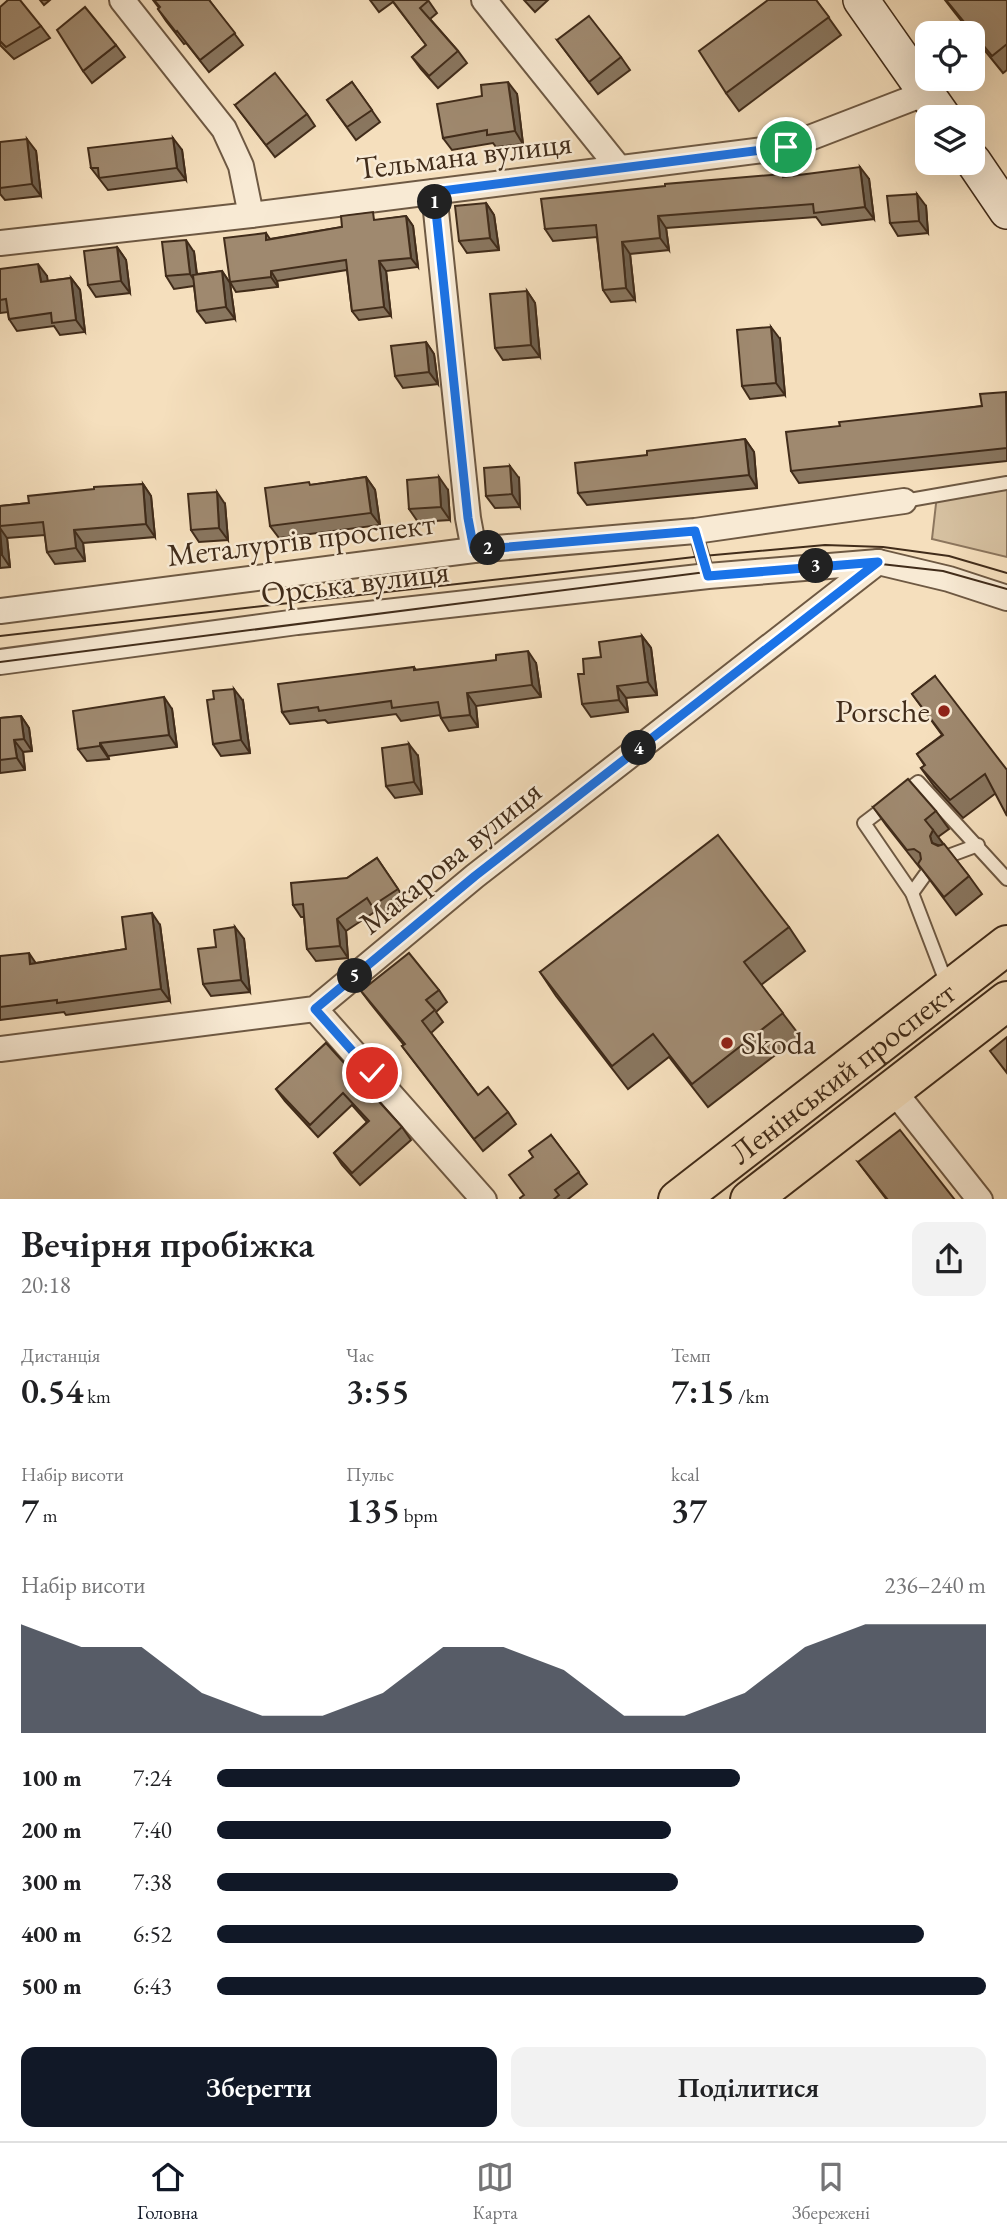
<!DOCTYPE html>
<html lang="uk">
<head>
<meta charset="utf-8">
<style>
  body { margin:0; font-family:"EB Garamond",serif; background:#f2f2f2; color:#202124; height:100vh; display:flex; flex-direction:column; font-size:26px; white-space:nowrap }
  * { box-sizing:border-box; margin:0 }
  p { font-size:23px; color:#757577 }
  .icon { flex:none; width:38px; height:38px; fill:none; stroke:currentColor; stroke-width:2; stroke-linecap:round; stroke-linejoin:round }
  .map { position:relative; height:1199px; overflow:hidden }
  .drawer { display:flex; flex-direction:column; background:#fff; flex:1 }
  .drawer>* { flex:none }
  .tools { position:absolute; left:915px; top:21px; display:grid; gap:14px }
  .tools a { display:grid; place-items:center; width:70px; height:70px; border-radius:14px; background:#fff; box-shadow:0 7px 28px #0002; font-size:35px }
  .pin { position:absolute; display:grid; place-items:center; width:60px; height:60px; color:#fff; margin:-30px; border:4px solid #fff; border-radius:50%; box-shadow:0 2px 7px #0007 }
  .km { position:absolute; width:35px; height:35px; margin:-18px; border-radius:50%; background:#222; color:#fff; font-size:19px; line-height:35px; text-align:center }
  .round { display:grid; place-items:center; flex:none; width:74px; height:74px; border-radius:14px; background:#f2f2f2 }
  .summary { display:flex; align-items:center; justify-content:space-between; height:119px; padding:0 21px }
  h1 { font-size:38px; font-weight:600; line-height:52px }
  .metrics { display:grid; grid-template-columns:repeat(3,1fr); gap:10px; height:119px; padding:7px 21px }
  .metrics div { display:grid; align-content:center }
  .metrics b { font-size:35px; font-weight:600 }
  .metrics small { font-size:19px; font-weight:400 }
  .metrics p { font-size:19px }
  .chart { height:196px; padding:14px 21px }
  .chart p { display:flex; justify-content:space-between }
  .chart svg { width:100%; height:126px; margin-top:7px; fill:#111827; opacity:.7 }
  .action { display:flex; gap:14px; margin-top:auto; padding:14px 21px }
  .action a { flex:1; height:80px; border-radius:14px; background:#111827; color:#fff; font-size:28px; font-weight:600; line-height:80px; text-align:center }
  .action a+a { background:#f2f2f2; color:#202124 }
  ul { padding:0 21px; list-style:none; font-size:23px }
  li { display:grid; grid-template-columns:112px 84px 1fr; align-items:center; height:52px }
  li i { height:18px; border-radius:9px; background:#111827 }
  .dock { display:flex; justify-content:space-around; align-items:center; height:98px; border-top:2px solid #e0e0e0; background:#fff; font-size:19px; color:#757577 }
  .dock a { display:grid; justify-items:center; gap:4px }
  .dock .selected { color:#111827 }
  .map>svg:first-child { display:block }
  .green { fill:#d6c1a1; stroke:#8c765e; stroke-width:2 }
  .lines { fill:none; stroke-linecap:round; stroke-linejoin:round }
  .lane-casing { stroke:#6e5943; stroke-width:16 }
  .street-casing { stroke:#6e5943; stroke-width:28 }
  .secondary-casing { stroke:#412c1a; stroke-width:38 }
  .primary-casing { stroke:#412c1a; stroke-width:42 }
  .lane { stroke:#f8ead4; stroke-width:12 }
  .street { stroke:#f8ead4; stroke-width:24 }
  .secondary { stroke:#f8ead4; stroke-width:35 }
  .primary { stroke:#f5dfbd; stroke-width:38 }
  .tram { stroke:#412c1a; stroke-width:2 }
  .wall { fill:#89765f; stroke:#412c1a; stroke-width:2 }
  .shaded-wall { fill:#6f604e; stroke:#412c1a; stroke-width:2 }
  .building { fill:#9f896f; stroke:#412c1a; stroke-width:2 }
  .route-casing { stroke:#fff; stroke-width:14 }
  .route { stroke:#1a73e8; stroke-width:9 }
  .poi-dot { fill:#8f2418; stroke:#f8ead4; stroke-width:2.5 }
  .labels { text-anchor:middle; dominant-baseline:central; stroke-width:5; stroke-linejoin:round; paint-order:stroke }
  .street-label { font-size:32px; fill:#412c1a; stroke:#f8ead4 }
  .poi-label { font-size:32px; fill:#412c1a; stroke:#f8ead4; text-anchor:end }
</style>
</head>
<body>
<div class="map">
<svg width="1007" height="1200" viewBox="0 0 1007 1200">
  <rect width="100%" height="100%" fill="#f5dfbd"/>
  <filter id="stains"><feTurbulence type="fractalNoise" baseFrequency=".00286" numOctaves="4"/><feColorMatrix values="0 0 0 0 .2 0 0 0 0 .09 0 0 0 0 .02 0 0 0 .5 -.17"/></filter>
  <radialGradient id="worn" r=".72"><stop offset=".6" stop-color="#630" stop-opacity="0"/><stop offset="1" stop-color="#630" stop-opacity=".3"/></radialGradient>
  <polygon class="green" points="1007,487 1007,557 932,539 937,495"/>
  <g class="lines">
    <defs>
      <g id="lane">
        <polyline points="904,501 1007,483"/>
        <polyline points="695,531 708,576"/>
        <polyline points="951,855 978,845"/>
        <polyline points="912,893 925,875"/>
        <polyline points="948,987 912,893 864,823 918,782 1007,879"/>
      </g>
      <g id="street">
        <polyline points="122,0 224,129 241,166 251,215"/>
        <polyline points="484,0 619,168"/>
        <polyline points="434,192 468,518 474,550"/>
        <polyline points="0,243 251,215 786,147 926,93"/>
        <polyline points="0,611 474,550 695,531 904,501"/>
        <polyline points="0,662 297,622 708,576 878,562 949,579 1007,598"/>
        <polyline points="315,1009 484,1200"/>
        <polyline points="0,1049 315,1009 475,876 878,562"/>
        <polyline points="893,1090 980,1200"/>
      </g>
      <g id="secondary">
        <polyline points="861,0 943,117"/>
        <polyline points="973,161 1007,211"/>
      </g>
      <g id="primary">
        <path id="s1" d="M678,1200L1007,945"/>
        <polyline points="750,1200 1007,1001"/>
      </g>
    </defs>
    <use href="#lane" class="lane-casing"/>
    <use href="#street" class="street-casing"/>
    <use href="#secondary" class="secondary-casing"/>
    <use href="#primary" class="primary-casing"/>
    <use href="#lane" class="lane"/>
    <use href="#street" class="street"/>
    <use href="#secondary" class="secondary"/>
    <use href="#primary" class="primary"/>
    <g class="tram">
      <polyline points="0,636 703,556 825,545 883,547 949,556 1007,573"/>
      <polyline points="0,662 706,572 827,562 881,564 943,571 1007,589"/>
    </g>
  </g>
  <g class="wall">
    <polygon points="40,0 50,0 44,5"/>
    <polygon points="153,0 209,0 243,45 209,72 186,43 184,44 166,21 158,9 159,8"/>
    <polygon points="370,0 428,0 437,13 430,19 458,51 467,63 438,88 421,69 412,57 426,45 393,2 379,12"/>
    <polygon points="524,0 548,0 535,12"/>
    <polygon points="816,0 841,35 739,111 726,93"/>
    <polygon points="945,0 1007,0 1007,70 1003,73 973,36 973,33 971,33 955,13"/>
    <polygon points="0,7 41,26 50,38 14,59 0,45"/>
    <polygon points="557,40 621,57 630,70 598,94"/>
    <polygon points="116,45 125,57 92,83 83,71"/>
    <polygon points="352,82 380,122 356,140 327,100"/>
    <polygon points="517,94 523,144 496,147 493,143 452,150 443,138 482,96"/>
    <polygon points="235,105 307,114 315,126 275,157"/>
    <polygon points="0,142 36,151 41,196 5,200 0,194"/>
    <polygon points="182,150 186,180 108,190 91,168"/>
    <polygon points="785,176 869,179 874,219 822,225 816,217 666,228 669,250 630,254 635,300 611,302 603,290 597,237 553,241 545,229"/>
    <polygon points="486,203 494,215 499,250 467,253 459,241"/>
    <polygon points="926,206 928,233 898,236 890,223"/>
    <polygon points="406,216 413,226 418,267 386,271 391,316 359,320 352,311 347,270 277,281 278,287 236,292 230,282 266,233 270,239 342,227 378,220"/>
    <polygon points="117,247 126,260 130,293 96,297 88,285"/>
    <polygon points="194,252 197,274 222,271 230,283 235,319 206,323 197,311 194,286 174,289 166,276"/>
    <polygon points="0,269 47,276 47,281 71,278 80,290 85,332 60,335 54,326 17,331 9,319 8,312 0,313"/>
    <polygon points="527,291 535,303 540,357 503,360 495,348"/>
    <polygon points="780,339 785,395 750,399 742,386"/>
    <polygon points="426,342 434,354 438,384 403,388 395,376"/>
    <polygon points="1006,392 1007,393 1007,461 799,483 791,471 840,426 982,406"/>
    <polygon points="745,439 754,452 757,488 587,505 578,493 647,455"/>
    <polygon points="366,477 375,490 380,525 279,538 270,526 311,485"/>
    <polygon points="519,478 520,507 495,508 486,496"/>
    <polygon points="143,484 151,496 155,537 83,543 85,561 55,564 47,552 45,535 7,538 10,567 0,568 0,506 29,503"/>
    <polygon points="448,490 450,520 418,522 409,509"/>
    <polygon points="225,504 228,540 199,542 191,530"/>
    <polygon points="642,636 651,648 657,695 626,698 628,712 591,717 582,704 584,674 601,657"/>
    <polygon points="536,663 541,697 476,706 478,727 449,731 441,718 440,715 401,721 396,714 328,723 325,720 290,724 282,712 414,667 416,670"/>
    <polygon points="935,676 996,793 963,818 934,786 921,768 925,766 917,754 942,735 912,694"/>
    <polygon points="243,701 250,753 221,756 213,744"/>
    <polygon points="172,709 177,747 108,756 109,759 87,761 78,749"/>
    <polygon points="21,716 29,728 32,751 23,752 25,770 0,773 0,718"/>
    <polygon points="418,756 422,794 395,798 386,786"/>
    <polygon points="873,807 936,811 949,829 938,837 969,876 982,894 956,915 921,868 920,868 886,825"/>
    <polygon points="377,858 406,901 381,918 376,911 346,931 348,958 316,961 307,949 304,917 301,917 293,905 347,878"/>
    <polygon points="160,925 170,1001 66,1015 64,1012 0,1020 0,956 36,963 126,949"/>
    <polygon points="789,927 805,951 761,985 800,1036 708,1107 669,1057 628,1089 556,996 540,972"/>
    <polygon points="244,939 250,992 211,996 203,984 216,947"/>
    <polygon points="439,990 447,1002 436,1012 443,1022 431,1033 478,1095 508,1112 516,1124 483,1151 411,1058 402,1046 404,1045 370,1003 361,991"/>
    <polygon points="326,1043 402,1127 411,1140 360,1185 342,1165 334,1153 367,1122 352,1105 318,1137 285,1101 276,1089"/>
    <polygon points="551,1135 587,1184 567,1200 521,1200 524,1196 533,1157"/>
    <polygon points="858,1162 955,1200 887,1200"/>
  </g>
  <g class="shaded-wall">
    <polygon points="508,82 517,94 523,144 515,131"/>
    <polygon points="173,138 182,150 186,180 177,168"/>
    <polygon points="27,139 36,151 41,196 32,184"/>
    <polygon points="860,167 869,179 874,219 865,207"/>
    <polygon points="917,194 926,206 928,233 919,221"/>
    <polygon points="486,203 494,215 499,250 490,238"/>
    <polygon points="406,216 413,226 418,267 411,258"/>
    <polygon points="658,216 666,228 669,250 660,238"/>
    <polygon points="186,240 194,252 198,286 190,274"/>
    <polygon points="622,242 630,254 635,300 626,288"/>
    <polygon points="117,247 126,260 130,293 121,281"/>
    <polygon points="379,261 386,271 391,316 384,307"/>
    <polygon points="38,264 47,276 50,294 41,282"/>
    <polygon points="222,271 230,283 235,319 226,307"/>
    <polygon points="271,271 277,281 278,287 271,277"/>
    <polygon points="71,278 80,290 85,332 76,320"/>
    <polygon points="527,291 535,303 540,357 531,345"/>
    <polygon points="771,327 780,339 785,395 776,383"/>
    <polygon points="426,342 434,354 438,384 429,372"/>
    <polygon points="745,439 754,452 757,488 749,475"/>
    <polygon points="510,466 519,478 520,507 512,494"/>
    <polygon points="366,477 375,490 380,525 371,513"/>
    <polygon points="439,477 448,490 450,520 441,507"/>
    <polygon points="143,484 151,496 155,537 146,524"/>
    <polygon points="217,492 225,504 228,540 219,528"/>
    <polygon points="0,528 7,538 10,567 2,555"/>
    <polygon points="74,530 83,543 85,561 76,548"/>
    <polygon points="642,636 651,648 657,695 648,682"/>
    <polygon points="528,651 536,663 541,697 532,685"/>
    <polygon points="617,686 626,698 628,712 619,700"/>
    <polygon points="234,689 243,701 250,753 241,740"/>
    <polygon points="467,693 476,706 478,727 470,715"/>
    <polygon points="164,697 172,709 177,747 169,735"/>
    <polygon points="21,716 29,728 32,751 24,739"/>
    <polygon points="14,740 23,752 25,770 17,758"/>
    <polygon points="100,743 108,756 109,759 100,746"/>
    <polygon points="409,744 418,756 422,794 414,782"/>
    <polygon points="933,830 946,848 932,843 930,836"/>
    <polygon points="152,913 160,925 170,1001 161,989"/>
    <polygon points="337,919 346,931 348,958 340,946"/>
    <polygon points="235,927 244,939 250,992 241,980"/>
    <polygon points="29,953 37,965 30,964"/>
  </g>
  <g class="building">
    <polygon points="8,0 20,0 41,26 6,47 0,41 0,7"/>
    <polygon points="154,0 209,0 235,33 200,60 177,31 176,32 158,9 160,7"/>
    <polygon points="392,0 428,0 428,1 420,8 458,51 429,76 412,57 426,45"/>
    <polygon points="768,0 816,0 829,17 726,93 699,51"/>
    <polygon points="946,0 1007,0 1007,44 992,56"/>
    <polygon points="85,7 116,45 83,71 57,30"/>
    <polygon points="589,16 621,57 589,82 557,40"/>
    <polygon points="275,73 307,114 266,145 235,105"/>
    <polygon points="352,82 372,110 347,127 327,100"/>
    <polygon points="508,82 515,131 487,135 487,130 443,138 437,104 482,96 481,85"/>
    <polygon points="173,138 177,168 99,178 98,168 91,168 88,148"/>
    <polygon points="27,139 32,184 0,188 0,142"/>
    <polygon points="860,167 865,207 814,213 813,204 658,216 660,238 622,242 626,288 603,290 596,225 545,229 541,199 665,186 665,184 783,174 783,177"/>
    <polygon points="917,194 919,221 890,223 887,196"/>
    <polygon points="486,203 490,238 459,241 455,206"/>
    <polygon points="373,212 374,220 406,216 411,258 379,261 384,307 352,311 346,260 271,271 271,277 230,282 224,238 266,233 266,240 342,227 341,216"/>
    <polygon points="186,240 190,274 166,276 162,242"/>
    <polygon points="117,247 121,281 88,285 84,251"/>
    <polygon points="38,264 41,282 71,278 76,320 52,323 51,313 9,319 6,299 0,300 0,269"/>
    <polygon points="222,271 226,307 197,311 193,275"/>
    <polygon points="527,291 531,345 495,348 490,294"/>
    <polygon points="771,327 776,383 742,386 737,330"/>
    <polygon points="426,342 429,372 395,376 391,346"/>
    <polygon points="1006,392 1007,448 791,471 786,432 840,426 839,422 982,406 980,394"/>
    <polygon points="745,439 749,475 578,493 575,463 647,455 647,451"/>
    <polygon points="510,466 512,494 486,496 484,468"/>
    <polygon points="366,477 371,513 270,526 265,488 309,482 310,485"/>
    <polygon points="439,477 441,507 409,509 407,480"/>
    <polygon points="143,484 146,524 74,530 76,548 47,552 43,522 0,526 0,506 29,503 28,496 94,489 94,487"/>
    <polygon points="217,492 219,528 191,530 188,494"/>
    <polygon points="0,537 2,555 0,555"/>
    <polygon points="642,636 648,682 617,686 619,700 582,704 578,674 584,674 583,659 601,657 599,642"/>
    <polygon points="528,651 532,685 467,693 470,715 441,718 438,702 392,708 391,701 319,711 318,707 282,712 278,684 414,667 414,670 496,660 496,655"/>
    <polygon points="935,676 1007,770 1007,816 985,774 950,800 921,768 925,765 917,754 943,735 912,694"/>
    <polygon points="234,689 241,740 213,744 207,700 214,699 213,691"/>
    <polygon points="164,697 169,735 100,743 100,746 78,749 73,711"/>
    <polygon points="21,716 24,739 14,740 17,758 0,760 0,718"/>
    <polygon points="409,744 414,782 386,786 382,748"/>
    <polygon points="908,779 936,811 925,820 933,830 930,836 932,843 938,846 944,844 969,876 944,897 918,864 921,859 920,853 914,849 907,850 873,807"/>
    <polygon points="718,835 789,927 744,962 783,1013 692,1084 653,1034 612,1066 540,972"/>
    <polygon points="377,858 398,889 372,906 367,898 337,919 340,946 307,949 303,904 293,905 291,883 347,878"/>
    <polygon points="152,913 161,989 57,1003 57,1000 0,1007 0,956 29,953 30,964 126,949 122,917"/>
    <polygon points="235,927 241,980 203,984 198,949 216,947 214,930"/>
    <polygon points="409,953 439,990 426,1000 435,1010 422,1021 478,1095 488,1087 508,1112 474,1139 402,1046 405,1044 361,991"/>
    <polygon points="1007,1037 1007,1073 990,1051"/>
    <polygon points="326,1043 402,1127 352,1173 334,1153 369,1121 343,1093 310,1125 276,1089"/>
    <polygon points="900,1130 955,1200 888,1200 858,1162"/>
    <polygon points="551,1135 579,1172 555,1190 559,1195 553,1200 521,1200 520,1198 524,1195 509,1175 533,1157 529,1151"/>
  </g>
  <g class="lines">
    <defs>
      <polyline id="route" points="372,1073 315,1009 475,876 878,562 708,576 695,531 474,550 468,518 434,192 786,147"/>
    </defs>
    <use href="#route" class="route-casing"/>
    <use href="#route" class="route"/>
  </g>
  <g class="poi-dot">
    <circle cx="944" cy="711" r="7"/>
    <circle cx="727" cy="1043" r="7"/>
  </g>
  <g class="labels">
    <g class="street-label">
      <text transform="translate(464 155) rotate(-7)">Тельмана вулиця</text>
      <text transform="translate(301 539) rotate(-7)">Металургів проспект</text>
      <text transform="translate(355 582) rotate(-7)">Орська вулиця</text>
      <text transform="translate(450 857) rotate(-39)">Макарова вулиця</text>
      <text stroke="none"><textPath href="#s1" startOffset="208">Ленінський проспект</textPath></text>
    </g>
    <g class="poi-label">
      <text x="930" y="711">Porsche</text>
      <text x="741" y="1043" text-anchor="start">Skoda</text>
    </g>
  </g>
  <rect width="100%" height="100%" filter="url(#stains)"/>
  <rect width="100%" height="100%" fill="url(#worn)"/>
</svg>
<div class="tools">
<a><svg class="icon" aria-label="locate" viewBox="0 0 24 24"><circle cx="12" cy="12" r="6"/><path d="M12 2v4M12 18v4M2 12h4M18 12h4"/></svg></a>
<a><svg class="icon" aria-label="layers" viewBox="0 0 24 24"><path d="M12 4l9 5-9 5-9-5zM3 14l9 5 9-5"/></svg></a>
</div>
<div class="pin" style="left:786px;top:147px;background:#1e9e55"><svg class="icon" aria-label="arrive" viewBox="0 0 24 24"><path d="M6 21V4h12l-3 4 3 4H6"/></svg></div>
<div class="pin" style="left:372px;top:1073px;background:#d93025"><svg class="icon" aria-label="check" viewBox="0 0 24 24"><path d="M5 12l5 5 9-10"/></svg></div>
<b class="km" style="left:435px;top:202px">1</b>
<b class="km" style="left:488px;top:548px">2</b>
<b class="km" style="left:816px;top:566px">3</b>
<b class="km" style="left:639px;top:748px">4</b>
<b class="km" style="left:355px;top:976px">5</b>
</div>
<section class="drawer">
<div class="summary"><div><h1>Вечірня пробіжка</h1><p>20:18</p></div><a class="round"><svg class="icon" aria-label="share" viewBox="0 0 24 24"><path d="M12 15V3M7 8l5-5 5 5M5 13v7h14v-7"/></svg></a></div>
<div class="metrics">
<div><p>Дистанція</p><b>0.54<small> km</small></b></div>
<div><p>Час</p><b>3:55</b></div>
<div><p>Темп</p><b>7:15<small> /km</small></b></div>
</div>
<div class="metrics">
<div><p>Набір висоти</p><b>7<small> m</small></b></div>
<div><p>Пульс</p><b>135<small> bpm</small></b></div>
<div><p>kcal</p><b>37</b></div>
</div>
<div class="chart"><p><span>Набір висоти</span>236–240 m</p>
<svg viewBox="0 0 160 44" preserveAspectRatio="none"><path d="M0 44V6L10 14L20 14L30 30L40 38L50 38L60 30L70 14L80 14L90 22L100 38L110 38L120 30L130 14L140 6L150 6L160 6V44z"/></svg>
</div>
<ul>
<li><b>100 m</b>7:24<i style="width:68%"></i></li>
<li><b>200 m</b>7:40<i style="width:59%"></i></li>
<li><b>300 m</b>7:38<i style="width:60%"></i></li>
<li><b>400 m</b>6:52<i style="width:92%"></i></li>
<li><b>500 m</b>6:43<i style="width:100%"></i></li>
</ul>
<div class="action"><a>Зберегти</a><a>Поділитися</a></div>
</section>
<nav class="dock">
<a class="selected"><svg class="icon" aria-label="home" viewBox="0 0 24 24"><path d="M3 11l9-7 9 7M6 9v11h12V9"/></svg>Головна</a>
<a><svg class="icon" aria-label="map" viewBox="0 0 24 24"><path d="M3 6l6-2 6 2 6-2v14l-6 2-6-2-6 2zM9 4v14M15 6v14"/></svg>Карта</a>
<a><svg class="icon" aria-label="saved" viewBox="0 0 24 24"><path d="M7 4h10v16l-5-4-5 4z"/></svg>Збережені</a>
</nav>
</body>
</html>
